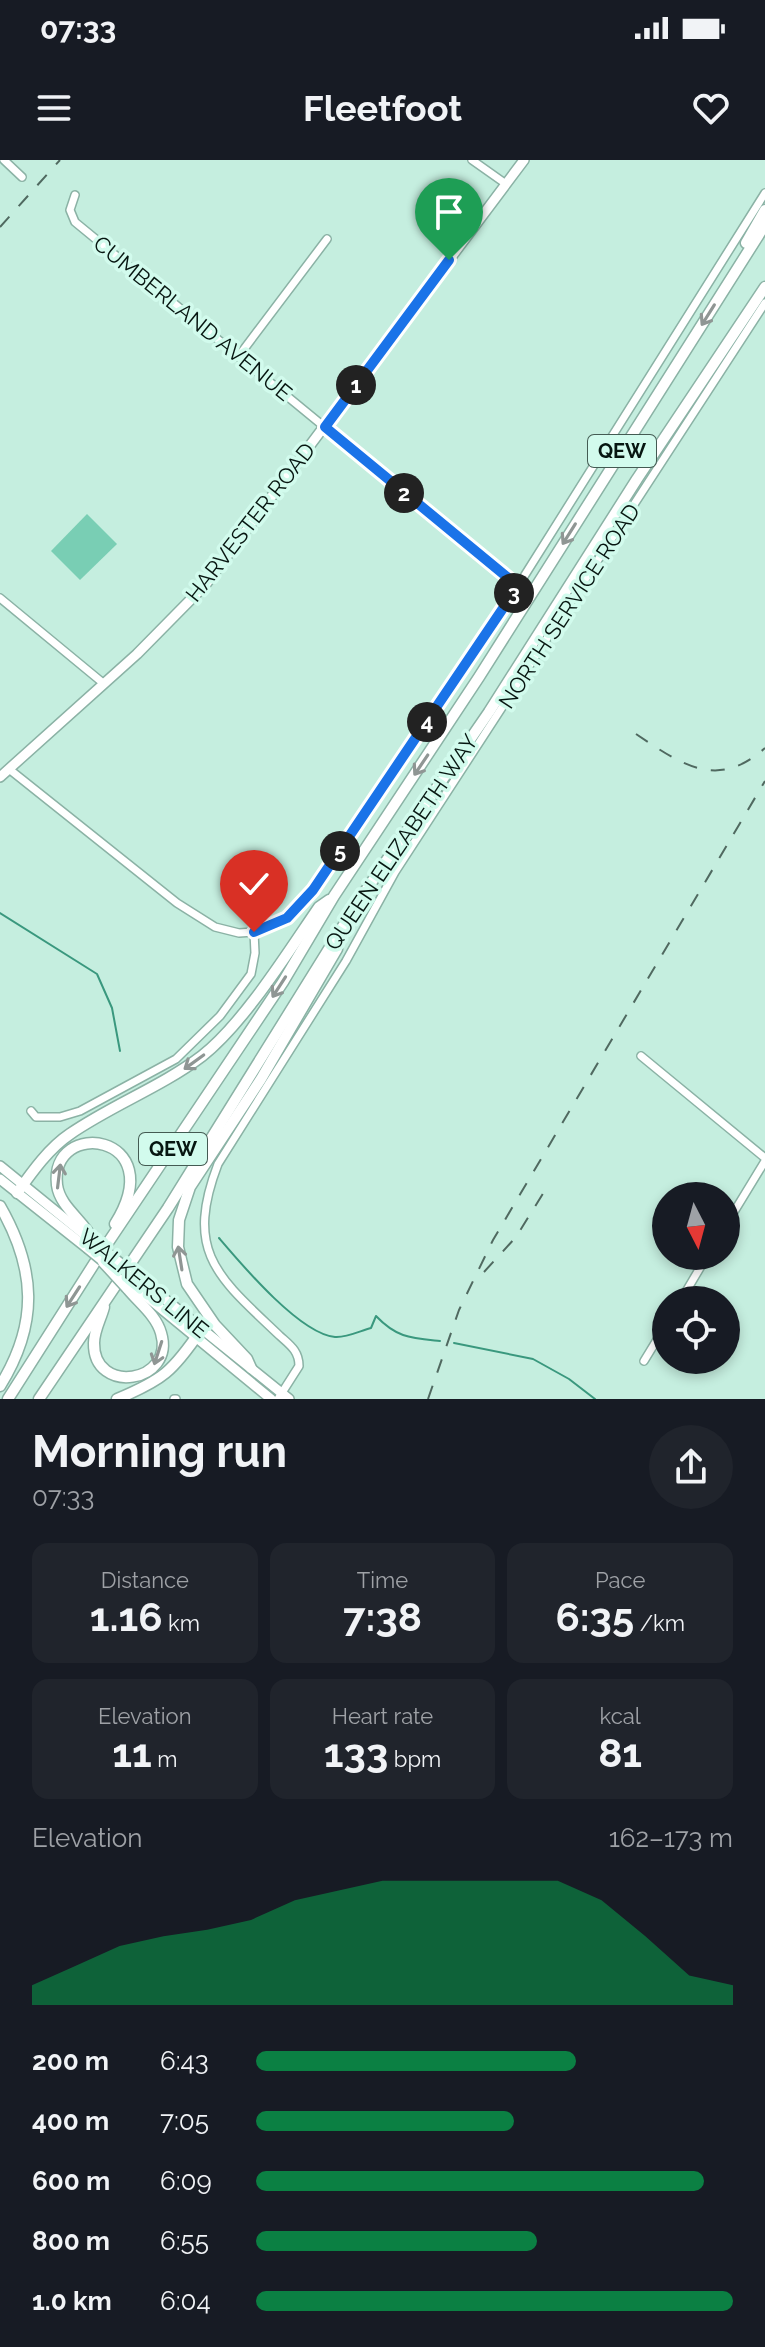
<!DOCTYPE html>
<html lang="en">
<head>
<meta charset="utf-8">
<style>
  body { margin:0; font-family:Raleway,sans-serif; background:#20242c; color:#f1f3f6; height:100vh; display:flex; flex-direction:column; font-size:30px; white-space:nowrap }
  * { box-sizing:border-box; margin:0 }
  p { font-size:26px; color:#9ea1a6 }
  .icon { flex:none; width:44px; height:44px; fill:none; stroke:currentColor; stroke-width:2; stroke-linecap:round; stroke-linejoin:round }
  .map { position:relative; height:1239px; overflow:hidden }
  .details { display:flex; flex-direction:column; background:#171b24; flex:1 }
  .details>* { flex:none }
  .needle { width:52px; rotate:174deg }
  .tools { position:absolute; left:652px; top:1022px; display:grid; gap:16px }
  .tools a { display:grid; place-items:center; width:88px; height:88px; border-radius:50%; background:#171b24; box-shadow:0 4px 12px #0003; font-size:40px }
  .pin { position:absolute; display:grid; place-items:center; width:68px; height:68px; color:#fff; margin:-82px -34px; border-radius:50% 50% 50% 0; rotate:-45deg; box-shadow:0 0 8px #0007 }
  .pin .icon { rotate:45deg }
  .km { position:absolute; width:40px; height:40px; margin:-20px; border-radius:50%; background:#222; color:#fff; font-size:22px; line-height:40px; text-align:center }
  .round { display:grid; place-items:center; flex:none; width:84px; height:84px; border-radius:42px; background:#20242c }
  .headline { display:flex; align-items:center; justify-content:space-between; height:136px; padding:0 32px }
  h1 { font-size:44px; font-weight:700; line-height:60px }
  .figures { display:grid; grid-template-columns:repeat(3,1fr); gap:12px; height:136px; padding:8px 32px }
  .figures div { display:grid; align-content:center; border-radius:16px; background:#20242c; text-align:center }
  .figures b { font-size:40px; font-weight:700 }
  .figures small { font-size:22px; font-weight:400 }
  .figures p { font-size:22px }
  .chart { height:224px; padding:16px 32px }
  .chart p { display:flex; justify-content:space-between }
  .chart svg { width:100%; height:144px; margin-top:8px; fill:#0b8043; opacity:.7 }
  ul { padding:0 32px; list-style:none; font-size:26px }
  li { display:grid; grid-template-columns:128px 96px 1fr; align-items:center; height:60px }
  li i { height:20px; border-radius:10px; background:#0b8043 }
  .status { display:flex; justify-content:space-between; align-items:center; height:56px; padding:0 40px; background:#171b24; direction:ltr }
  .status svg { height:22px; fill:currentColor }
  header { display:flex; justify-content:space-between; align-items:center; height:104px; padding:0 32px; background:#171b24; font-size:36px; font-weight:700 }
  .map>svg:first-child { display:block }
  .green { fill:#79ceb4 }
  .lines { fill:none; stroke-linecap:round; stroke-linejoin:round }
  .stream { stroke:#3a987e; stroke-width:2 }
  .minor-casing { stroke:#8bb2a5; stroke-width:10 }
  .major-casing { stroke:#8bb2a5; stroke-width:12 }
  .highway-casing { stroke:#8bb2a5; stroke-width:13 }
  .minor { stroke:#fff; stroke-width:7 }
  .major { stroke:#fff; stroke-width:9 }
  .highway { stroke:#fff; stroke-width:10 }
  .rail { stroke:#506960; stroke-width:2; stroke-dasharray:14 14; stroke-linecap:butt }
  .major-bridge-casing { stroke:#8bb2a5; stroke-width:12; stroke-linecap:butt }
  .highway-bridge-casing { stroke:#8bb2a5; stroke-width:13; stroke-linecap:butt }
  .major-bridge { stroke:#fff; stroke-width:9 }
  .highway-bridge { stroke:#fff; stroke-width:10 }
  .oneway { stroke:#8f9694 }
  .route-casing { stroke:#fff; stroke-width:16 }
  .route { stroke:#1a73e8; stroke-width:10 }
  .labels { text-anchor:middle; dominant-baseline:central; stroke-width:7; stroke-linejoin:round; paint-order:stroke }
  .shield { fill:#d2fbed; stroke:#445b53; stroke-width:2 }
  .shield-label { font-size:20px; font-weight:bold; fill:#071611 }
  .street-label { font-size:22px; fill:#071611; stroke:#d2fbed }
</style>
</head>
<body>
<div class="status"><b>07:33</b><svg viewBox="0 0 49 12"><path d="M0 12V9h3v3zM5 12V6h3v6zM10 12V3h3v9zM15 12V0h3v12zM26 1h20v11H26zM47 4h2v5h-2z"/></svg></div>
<header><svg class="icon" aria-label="menu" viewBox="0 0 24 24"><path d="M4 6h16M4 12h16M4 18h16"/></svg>Fleetfoot<svg class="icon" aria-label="heart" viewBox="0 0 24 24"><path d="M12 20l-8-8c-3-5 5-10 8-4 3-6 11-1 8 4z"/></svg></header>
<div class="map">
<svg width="765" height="1239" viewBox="0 0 765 1239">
  <rect width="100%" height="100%" fill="#c5eedf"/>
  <polygon class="green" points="87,354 117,384 80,420 51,391"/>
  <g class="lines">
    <g class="stream">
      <polyline points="0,753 97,814 112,848 120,891"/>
      <path d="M219,1078C242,1105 300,1174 335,1177C346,1178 360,1171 371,1168L376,1156C397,1178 411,1178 440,1181"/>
      <polyline points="454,1183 533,1199 569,1219 595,1239"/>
    </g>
    <defs>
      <g id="minor">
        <polyline points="4,0 22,17"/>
        <polyline points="472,0 506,24"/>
        <polyline points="75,35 70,50 75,62 518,426"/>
        <polyline points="238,197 327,79"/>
        <polyline points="0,438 103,523"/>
        <polyline points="9,609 177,743 215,767 239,773 254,772 280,762 294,753 331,705 518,426 765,33"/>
        <polyline points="641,896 765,998"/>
        <polyline points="31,951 36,957 60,957 80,951 176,899 220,856 251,814 255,793 254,772"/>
        <polyline points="726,1065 765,1001"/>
        <polyline points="681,1140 707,1096"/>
        <polyline points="644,1201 666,1165"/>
        <polyline points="174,1239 176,1239"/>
        <path d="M278,1239L299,1206C299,1191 290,1185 280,1176C218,1117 184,1093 218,1004L346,801L395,712L765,143"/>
      </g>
      <g id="major">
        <polyline points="0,617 137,494 206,424 524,0"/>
        <polyline points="0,1006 91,1080"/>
        <polyline points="0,1019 87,1088"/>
        <polyline points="135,1115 289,1239"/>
        <polyline points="124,1118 271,1239"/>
      </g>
      <g id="highway">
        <polyline points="746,83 765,50"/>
        <path d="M17,1033C32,1012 49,988 70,974C112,945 161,927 202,896C244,863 288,792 319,747L329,740"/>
        <path d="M0,1046C36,1109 39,1163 0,1226"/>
        <path d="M94,1082C85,1061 60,1048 57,1025C49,957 172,973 115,1064"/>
        <path d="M104,1147C101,1159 94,1170 94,1183C93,1236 176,1223 161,1173C156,1155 138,1142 127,1128"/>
        <polyline points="251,1208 247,1199 215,1165 187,1124 178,1087 179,1060 190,1027 261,919 337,789"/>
        <polyline points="8,1239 99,1096 283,822 334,736 479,517 765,65"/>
        <polyline points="39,1239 168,1048 360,739 489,552 637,319 765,127"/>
        <path d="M117,1239C163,1220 173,1211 201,1170"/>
      </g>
    </defs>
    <use href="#minor" class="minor-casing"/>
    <use href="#major" class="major-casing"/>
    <use href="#highway" class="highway-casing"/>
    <use href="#minor" class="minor"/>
    <use href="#major" class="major"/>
    <use href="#highway" class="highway"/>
    <g class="rail">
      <polyline points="0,67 60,0"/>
      <path d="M636,574C681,604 717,631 765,588"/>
      <polyline points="484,1112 516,1077 544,1032"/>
      <polyline points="428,1239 459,1150 493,1080 765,621"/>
    </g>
    <defs>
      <g id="major-bridge">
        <polyline points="94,1082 135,1115"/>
        <polyline points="87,1088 109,1106"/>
      </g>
      <polyline id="highway-bridge" points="103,1102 127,1128"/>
    </defs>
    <use href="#major-bridge" class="major-bridge-casing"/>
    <use href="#highway-bridge" class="highway-bridge-casing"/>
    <use href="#major-bridge" class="major-bridge"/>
    <use href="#highway-bridge" class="highway-bridge"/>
  </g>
  <defs><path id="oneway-shaft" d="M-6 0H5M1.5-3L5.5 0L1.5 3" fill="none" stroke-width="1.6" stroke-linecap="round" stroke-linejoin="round" transform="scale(2)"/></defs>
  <g class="oneway">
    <use href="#oneway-shaft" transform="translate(708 155) rotate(122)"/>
    <use href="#oneway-shaft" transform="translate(569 374) rotate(122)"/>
    <use href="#oneway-shaft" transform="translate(421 605) rotate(124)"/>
    <use href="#oneway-shaft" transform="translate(279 827) rotate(123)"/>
    <use href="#oneway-shaft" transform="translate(194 902) rotate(144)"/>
    <use href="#oneway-shaft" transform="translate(59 1016) rotate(-83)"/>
    <use href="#oneway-shaft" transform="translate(180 1098) rotate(-99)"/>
    <use href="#oneway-shaft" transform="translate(73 1137) rotate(123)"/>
    <use href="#oneway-shaft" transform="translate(158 1193) rotate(108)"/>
  </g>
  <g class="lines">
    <defs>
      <polyline id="route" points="254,772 287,758 313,730 518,426 325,267 449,100"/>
    </defs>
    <use href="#route" class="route-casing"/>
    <use href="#route" class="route"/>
  </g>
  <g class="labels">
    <g class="shield">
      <rect x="588" y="275" width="68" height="32" rx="6"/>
      <rect x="139" y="973" width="68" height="32" rx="6"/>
    </g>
    <g class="shield-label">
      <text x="622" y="291">QEW</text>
      <text x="173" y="989">QEW</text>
    </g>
    <g class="street-label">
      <text transform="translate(193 158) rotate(39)">CUMBERLAND AVENUE</text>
      <text transform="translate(250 362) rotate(-52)">HARVESTER ROAD</text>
      <text transform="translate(569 446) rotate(-57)">NORTH SERVICE ROAD</text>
      <text transform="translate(401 682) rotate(-56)">QUEEN ELIZABETH WAY</text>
      <text transform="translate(144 1123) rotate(39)">WALKERS LINE</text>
    </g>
  </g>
</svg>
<div class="tools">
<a><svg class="needle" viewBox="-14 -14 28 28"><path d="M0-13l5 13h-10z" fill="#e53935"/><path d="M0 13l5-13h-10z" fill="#9ea1a6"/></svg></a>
<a><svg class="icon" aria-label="locate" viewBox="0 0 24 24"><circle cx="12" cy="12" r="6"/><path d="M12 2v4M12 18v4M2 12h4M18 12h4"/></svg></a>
</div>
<div class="pin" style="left:449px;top:100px;background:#1e9e55"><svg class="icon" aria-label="arrive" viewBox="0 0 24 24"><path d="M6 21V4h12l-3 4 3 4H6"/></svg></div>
<div class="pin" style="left:254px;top:772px;background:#d93025"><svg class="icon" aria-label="check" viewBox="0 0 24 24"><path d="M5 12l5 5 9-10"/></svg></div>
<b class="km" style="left:356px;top:225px">1</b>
<b class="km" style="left:404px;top:333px">2</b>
<b class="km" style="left:514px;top:433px">3</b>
<b class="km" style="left:427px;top:562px">4</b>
<b class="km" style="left:340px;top:691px">5</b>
</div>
<section class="details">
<div class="headline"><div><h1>Morning run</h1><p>07:33</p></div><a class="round"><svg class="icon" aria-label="share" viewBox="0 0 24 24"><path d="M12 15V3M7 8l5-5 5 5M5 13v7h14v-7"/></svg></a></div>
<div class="figures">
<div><p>Distance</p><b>1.16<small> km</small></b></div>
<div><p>Time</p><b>7:38</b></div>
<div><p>Pace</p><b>6:35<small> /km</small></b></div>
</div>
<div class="figures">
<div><p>Elevation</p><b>11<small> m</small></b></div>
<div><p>Heart rate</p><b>133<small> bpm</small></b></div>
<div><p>kcal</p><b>81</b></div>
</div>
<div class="chart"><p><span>Elevation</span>162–173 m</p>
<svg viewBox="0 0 160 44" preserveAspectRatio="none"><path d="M0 44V38L10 32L20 26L30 23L40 21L50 18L60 12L70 9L80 6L90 6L100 6L110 6L120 6L130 12L140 23L150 35L160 38V44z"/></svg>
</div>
<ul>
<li><b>200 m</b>6:43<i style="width:67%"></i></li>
<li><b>400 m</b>7:05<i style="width:54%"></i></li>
<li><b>600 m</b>6:09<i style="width:94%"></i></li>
<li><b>800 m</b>6:55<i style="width:59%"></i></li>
<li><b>1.0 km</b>6:04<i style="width:100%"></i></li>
</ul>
</section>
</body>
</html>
